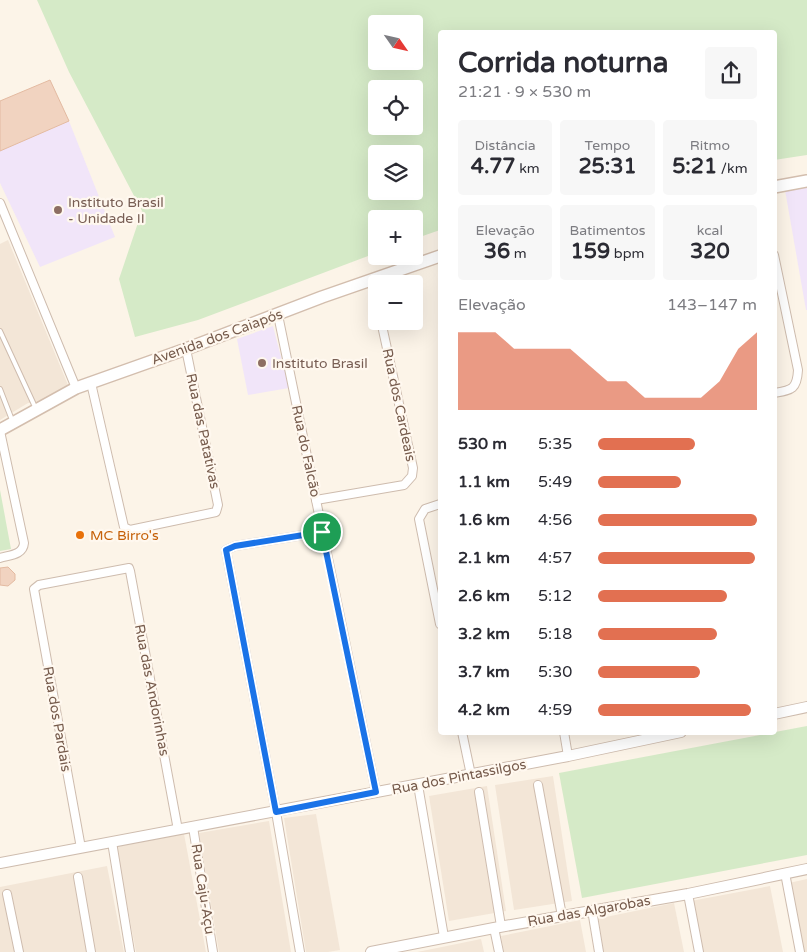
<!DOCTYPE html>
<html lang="pt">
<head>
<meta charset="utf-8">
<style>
  body { margin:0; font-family:"Varela Round",sans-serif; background:#f7f7f7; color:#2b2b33; height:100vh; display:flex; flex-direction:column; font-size:19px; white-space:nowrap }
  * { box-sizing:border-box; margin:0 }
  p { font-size:16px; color:#7c7c81 }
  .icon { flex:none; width:28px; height:28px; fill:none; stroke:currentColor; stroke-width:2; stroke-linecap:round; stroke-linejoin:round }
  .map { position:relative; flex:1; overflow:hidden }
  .side { position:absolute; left:438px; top:30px; width:339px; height:705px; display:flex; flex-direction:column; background:#fff; border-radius:5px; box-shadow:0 5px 20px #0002 }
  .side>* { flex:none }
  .needle { width:32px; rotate:124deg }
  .fabs { position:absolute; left:368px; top:15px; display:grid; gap:10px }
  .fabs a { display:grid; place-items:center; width:55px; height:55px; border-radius:5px; background:#fff; box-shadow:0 5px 20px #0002; font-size:25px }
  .pin { position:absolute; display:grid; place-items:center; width:42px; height:42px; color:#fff; margin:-21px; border:2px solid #fff; border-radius:50%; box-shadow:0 1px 5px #0007 }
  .round { display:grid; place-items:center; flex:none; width:52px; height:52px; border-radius:5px; background:#f7f7f7 }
  .summary { display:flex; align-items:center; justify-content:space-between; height:85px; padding:0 20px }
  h1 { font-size:28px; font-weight:700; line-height:38px }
  .stats { display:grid; grid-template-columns:repeat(3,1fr); gap:8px; height:85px; padding:5px 20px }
  .stats div { display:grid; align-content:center; border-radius:5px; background:#f7f7f7; text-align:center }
  .stats b { font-size:21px; font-weight:700 }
  .stats small { font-size:14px; font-weight:400 }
  .stats p { font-size:14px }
  .chart { height:140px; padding:10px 20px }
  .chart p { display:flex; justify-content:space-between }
  .chart svg { width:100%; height:90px; margin-top:5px; fill:#e27051; opacity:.7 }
  ul { padding:0 20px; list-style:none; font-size:16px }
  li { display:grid; grid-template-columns:80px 60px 1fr; align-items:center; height:38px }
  li i { height:12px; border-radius:6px; background:#e27051 }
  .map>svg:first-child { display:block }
  .residential { fill:#f3e6d7 }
  .education { fill:#f1e5f9 }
  .green { fill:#d5eac7; fill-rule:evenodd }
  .building { fill:#f1d3c0; stroke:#e3baa1 }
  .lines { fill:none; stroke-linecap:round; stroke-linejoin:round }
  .service-casing { stroke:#cebcae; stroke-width:6 }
  .minor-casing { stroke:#cebcae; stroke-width:10 }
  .tertiary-casing { stroke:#cebcae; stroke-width:12 }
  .secondary-casing { stroke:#d3beae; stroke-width:14 }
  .service { stroke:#fff; stroke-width:4 }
  .minor { stroke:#fff; stroke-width:8 }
  .tertiary { stroke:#fff; stroke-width:10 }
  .secondary { stroke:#fff; stroke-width:11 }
  .route-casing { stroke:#fff; stroke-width:10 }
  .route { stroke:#1a73e8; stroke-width:6 }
  .education-dot { fill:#8d6e63; stroke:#fff8ef; stroke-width:2 }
  .food-dot { fill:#e8710a; stroke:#fff8ef; stroke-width:2 }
  .labels { text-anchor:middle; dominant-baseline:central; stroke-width:4.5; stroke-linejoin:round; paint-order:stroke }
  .education-label { font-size:14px; fill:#785e54; stroke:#fff8ef; text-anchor:start }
  .street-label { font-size:14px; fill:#765b4c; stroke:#fff8ef }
  .food-label { font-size:14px; fill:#c56008; stroke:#fff8ef; text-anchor:start }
</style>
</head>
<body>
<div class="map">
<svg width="807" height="952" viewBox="0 0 807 952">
  <rect width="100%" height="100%" fill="#fcf4e8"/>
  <g class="residential">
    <polygon points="8,240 68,385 36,403 28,403 0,420 0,244"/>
    <polygon points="553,776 572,901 514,910 495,785"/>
    <polygon points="487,786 506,911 449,921 429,796"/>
    <polygon points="316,814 340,950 328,952 306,952 284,818"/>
    <polygon points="269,821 291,952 219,952 199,833"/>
    <polygon points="184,834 206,952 136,952 116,847"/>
    <polygon points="107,866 124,952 0,952 0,887"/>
    <polygon points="807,879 807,952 803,952 789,883"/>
    <polygon points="770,886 783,952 701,952 691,901"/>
    <polygon points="674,903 684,952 602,952 596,919"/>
    <polygon points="580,920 586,952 504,952 501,936"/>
    <polygon points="481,939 484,952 417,952 442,947"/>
  </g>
  <g class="education">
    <polygon points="69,121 115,237 40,267 0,183 0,151"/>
    <polygon points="807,185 807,310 806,310 785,190"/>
    <polygon points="273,326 289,388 248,395 237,339"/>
  </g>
  <g class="green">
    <path d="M37,0H807V155L774,160V32H440V230L414,239V219H376V253L198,320L135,337L119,279L142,211L69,72ZM376,24H414V61H376ZM376,89H414V126H376ZM376,154H414V191H376Z"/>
    <polygon points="0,490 11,549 0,551"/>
    <polygon points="807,726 807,855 582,898 559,773"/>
  </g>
  <g class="building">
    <polygon points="50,80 69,121 0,151 0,101"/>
    <polygon points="8,567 15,574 15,580 8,586 0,585 0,568"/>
  </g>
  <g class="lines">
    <defs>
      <g id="service">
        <polyline points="0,331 36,409"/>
        <polyline points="0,389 12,420"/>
      </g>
      <g id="minor">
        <polyline points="0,203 76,388"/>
        <path d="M774,255L798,370C797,390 791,390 774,393"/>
        <polyline points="373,280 376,298"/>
        <polyline points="278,315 376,792"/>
        <polyline points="91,383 124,527 130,530 216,512 218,505 186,349"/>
        <path d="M0,431L24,543C23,555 10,555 0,558"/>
        <polyline points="316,500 404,485 412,476 413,468 381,321"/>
        <polyline points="440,504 425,509 419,519 440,624"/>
        <polyline points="462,732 471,775"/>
        <polyline points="564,732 568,756"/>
        <polyline points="418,785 444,937"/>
        <polyline points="538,785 562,916"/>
        <polyline points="479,792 501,926"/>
        <polyline points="193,827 213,952"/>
        <polyline points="112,842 130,952"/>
        <polyline points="81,848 34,589 39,585 129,568 130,571 178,830"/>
        <polyline points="785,873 800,952"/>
        <polyline points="78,877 91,952"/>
        <polyline points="7,894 19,952"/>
        <polyline points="688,894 699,952"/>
        <polyline points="592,910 599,952"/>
        <polyline points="494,928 499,952"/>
        <polyline points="300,952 276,812 226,550 235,546 322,532"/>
      </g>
      <g id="tertiary">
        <polyline points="774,714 807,707"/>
        <polyline points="0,863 568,756 681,732"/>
        <polyline points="371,952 494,928 688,894 807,869"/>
      </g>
      <g id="secondary">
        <polyline points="774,187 807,181"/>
        <polyline points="0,430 76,388 186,349 322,297 440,256"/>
      </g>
    </defs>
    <use href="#service" class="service-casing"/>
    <use href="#minor" class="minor-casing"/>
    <use href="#tertiary" class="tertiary-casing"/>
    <use href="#secondary" class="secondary-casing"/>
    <use href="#service" class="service"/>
    <use href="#minor" class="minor"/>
    <use href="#tertiary" class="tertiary"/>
    <use href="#secondary" class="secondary"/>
  </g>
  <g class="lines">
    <defs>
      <polygon id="route" points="322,532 376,792 276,812 226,550 235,546"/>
    </defs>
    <use href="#route" class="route-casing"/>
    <use href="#route" class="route"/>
  </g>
  <g class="education-dot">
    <circle cx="58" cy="210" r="5"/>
    <circle cx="262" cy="363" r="5"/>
  </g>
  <circle class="food-dot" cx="80" cy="535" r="5"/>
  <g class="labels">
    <g class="education-label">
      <text x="68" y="202">Instituto Brasil<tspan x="68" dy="16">- Unidade II</tspan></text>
      <text x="272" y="363">Instituto Brasil</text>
    </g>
    <g class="street-label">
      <text transform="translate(217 337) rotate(-20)">Avenida dos Caiapós</text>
      <text transform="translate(399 405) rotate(78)">Rua dos Cardeais</text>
      <text transform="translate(203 431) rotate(78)">Rua das Patativas</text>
      <text transform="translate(306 451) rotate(78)">Rua do Falcão</text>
      <text transform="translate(152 690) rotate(79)">Rua das Andorinhas</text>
      <text transform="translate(57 719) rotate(80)">Rua dos Pardais</text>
      <text transform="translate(459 777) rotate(-11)">Rua dos Pintassilgos</text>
      <text transform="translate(203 889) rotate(81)">Rua Caju-Açu</text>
      <text transform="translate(589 911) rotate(-10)">Rua das Algarobas</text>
    </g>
    <g class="food-label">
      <text x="90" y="535">MC Birro's</text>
    </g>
  </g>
</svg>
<div class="fabs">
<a><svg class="needle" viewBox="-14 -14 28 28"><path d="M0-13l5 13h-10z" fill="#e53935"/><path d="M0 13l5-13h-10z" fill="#7c7c81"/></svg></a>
<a><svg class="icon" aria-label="locate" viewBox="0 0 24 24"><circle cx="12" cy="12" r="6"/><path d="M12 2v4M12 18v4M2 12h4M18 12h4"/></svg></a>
<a><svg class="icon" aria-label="layers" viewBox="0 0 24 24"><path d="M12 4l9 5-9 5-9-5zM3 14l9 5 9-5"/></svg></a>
<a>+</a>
<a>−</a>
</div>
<div class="pin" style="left:322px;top:532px;background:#1e9e55"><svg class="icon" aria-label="arrive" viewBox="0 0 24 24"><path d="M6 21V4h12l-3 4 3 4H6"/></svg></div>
<section class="side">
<div class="summary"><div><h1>Corrida noturna</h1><p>21:21 · 9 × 530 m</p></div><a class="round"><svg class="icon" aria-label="share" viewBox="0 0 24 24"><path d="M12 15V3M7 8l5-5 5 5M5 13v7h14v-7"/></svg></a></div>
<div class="stats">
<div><p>Distância</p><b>4.77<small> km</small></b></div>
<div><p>Tempo</p><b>25:31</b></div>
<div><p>Ritmo</p><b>5:21<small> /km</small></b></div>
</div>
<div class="stats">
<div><p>Elevação</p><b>36<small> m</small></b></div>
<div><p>Batimentos</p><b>159<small> bpm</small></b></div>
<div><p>kcal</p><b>320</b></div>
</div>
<div class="chart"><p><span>Elevação</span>143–147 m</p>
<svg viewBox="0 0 160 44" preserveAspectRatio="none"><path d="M0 44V6L10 6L20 6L30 14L40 14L50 14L60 14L70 22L80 30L90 30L100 38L110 38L120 38L130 38L140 30L150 14L160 6V44z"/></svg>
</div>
<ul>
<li><b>530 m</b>5:35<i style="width:61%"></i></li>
<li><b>1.1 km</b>5:49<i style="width:52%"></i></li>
<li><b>1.6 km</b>4:56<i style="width:100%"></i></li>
<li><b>2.1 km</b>4:57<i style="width:99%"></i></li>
<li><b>2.6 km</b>5:12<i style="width:81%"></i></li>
<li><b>3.2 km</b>5:18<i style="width:75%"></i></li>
<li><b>3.7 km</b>5:30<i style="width:64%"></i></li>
<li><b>4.2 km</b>4:59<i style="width:96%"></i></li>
</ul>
</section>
</div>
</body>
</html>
